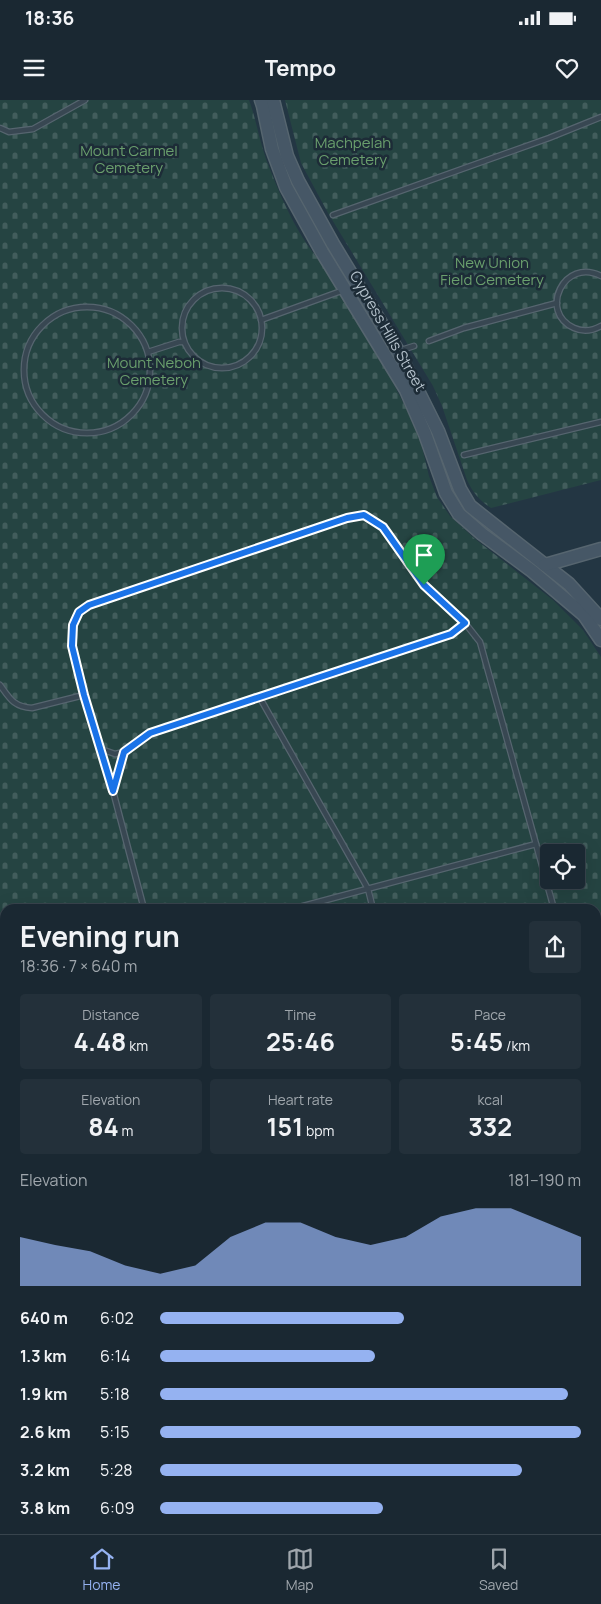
<!DOCTYPE html>
<html lang="en">
<head>
<meta charset="utf-8">
<style>
  body { margin:0; font-family:Manrope,sans-serif; background:#23303a; color:#f1f3f6; height:100vh; display:flex; flex-direction:column; font-size:19px; white-space:nowrap }
  * { box-sizing:border-box; margin:0 }
  p { font-size:16px; color:#9fa6ac }
  .icon { flex:none; width:28px; height:28px; fill:none; stroke:currentColor; stroke-width:2; stroke-linecap:round; stroke-linejoin:round }
  .map { position:relative; flex:1; overflow:hidden }
  .sheet { position:absolute; left:0px; top:804px; width:601px; height:631px; display:flex; flex-direction:column; background:#1a2832; border-radius:15px 15px 0 0; box-shadow:0 5px 20px #0002,0 0 0 1px #38444d }
  .sheet>* { flex:none }
  .controls { position:absolute; left:540px; top:744px; display:grid; gap:10px }
  .controls a { display:grid; place-items:center; width:45px; height:45px; border-radius:5px; background:#1a2832; box-shadow:0 5px 20px #0002,0 0 0 1px #38444d; font-size:25px }
  .pin { position:absolute; display:grid; place-items:center; width:42px; height:42px; color:#fff; margin:-51px -21px; border-radius:50% 50% 50% 0; rotate:-45deg; box-shadow:0 0 5px #0007 }
  .pin .icon { rotate:45deg }
  .round { display:grid; place-items:center; flex:none; width:52px; height:52px; border-radius:5px; background:#23303a }
  .headline { display:flex; align-items:center; justify-content:space-between; height:85px; padding:0 20px }
  h1 { font-size:28px; font-weight:700; line-height:38px }
  .stats { display:grid; grid-template-columns:repeat(3,1fr); gap:8px; height:85px; padding:5px 20px }
  .stats div { display:grid; align-content:center; border-radius:5px; background:#23303a; text-align:center }
  .stats b { font-size:25px; font-weight:700 }
  .stats small { font-size:14px; font-weight:400 }
  .stats p { font-size:14px }
  .chart { height:140px; padding:10px 20px }
  .chart p { display:flex; justify-content:space-between }
  .chart svg { width:100%; height:90px; margin-top:5px; fill:#95b2f1; opacity:.7 }
  ul { padding:0 20px; list-style:none; font-size:16px }
  li { display:grid; grid-template-columns:80px 60px 1fr; align-items:center; height:38px }
  li i { height:12px; border-radius:6px; background:#95b2f1 }
  .status { display:flex; justify-content:space-between; align-items:center; height:35px; padding:0 25px; background:#1a2832; direction:ltr }
  .status svg { height:14px; fill:currentColor }
  header { display:flex; justify-content:space-between; align-items:center; height:65px; padding:0 20px; background:#1a2832; font-size:22px; font-weight:700 }
  .tabs { display:flex; justify-content:space-around; align-items:center; height:70px; border-top:1px solid #38444d; background:#1a2832; font-size:14px; color:#9fa6ac }
  .tabs a { display:grid; justify-items:center; gap:2px }
  .tabs .on { color:#95b2f1 }
  .map>svg:first-child { display:block }
  .cemetery { fill:url(#cemetery-stones); fill-rule:evenodd }
  .lines { fill:none; stroke-linecap:round; stroke-linejoin:round }
  .lane-casing { stroke:#56656f; stroke-width:7 }
  .street-casing { stroke:#56656f; stroke-width:11 }
  .secondary-casing { stroke:#56656f; stroke-width:15 }
  .primary-casing { stroke:#45535e; stroke-width:16 }
  .lane { stroke:#384752; stroke-width:4.5 }
  .street { stroke:#384752; stroke-width:9 }
  .secondary { stroke:#465766; stroke-width:12 }
  .primary { stroke:#566772; stroke-width:14 }
  .route-casing { stroke:#fff; stroke-width:10 }
  .route { stroke:#1a73e8; stroke-width:6 }
  .labels { text-anchor:middle; dominant-baseline:central; stroke-width:5; stroke-linejoin:round; paint-order:stroke }
  .park-label { font-size:15px; fill:#6a9f6d; stroke:#1d2c37 }
  .street-label { font-size:15px; fill:#b5c2cc; stroke:#1d2c37 }
</style>
</head>
<body>
<div class="status"><b>18:36</b><svg viewBox="0 0 49 12"><path d="M0 12V9h3v3zM5 12V6h3v6zM10 12V3h3v9zM15 12V0h3v12zM26 1h20v11H26zM47 4h2v5h-2z"/></svg></div>
<header><svg class="icon" aria-label="menu" viewBox="0 0 24 24"><path d="M4 6h16M4 12h16M4 18h16"/></svg>Tempo<svg class="icon" aria-label="heart" viewBox="0 0 24 24"><path d="M12 20l-8-8c-3-5 5-10 8-4 3-6 11-1 8 4z"/></svg></header>
<div class="map">
<svg width="601" height="1434" viewBox="0 0 601 1434">
  <defs>
    <pattern id="cemetery-stones" width="16" height="16" patternUnits="userSpaceOnUse" patternTransform="scale(1.25)"><rect width="16" height="16" fill="#254442"/><path d="M2 7V4a2 2 0 0 1 4 0v3zM10 15v-3a2 2 0 0 1 4 0v3z" fill="#425d5c"/></pattern>
  </defs>
  <rect width="100%" height="100%" fill="#233643"/>
  <g class="cemetery">
    <path d="M0,0H249C256,19 259,39 266,59C279,93 295,132 319,160L392,281L406,308L421,343L429,376L437,397L450,416L475,439L553,500L583,530L601,557V1005L596,1006V809H5V1141L0,1143ZM549,752H576V780H549Z"/>
    <path d="M285,0H601V380L491,408C480,401 473,393 467,380L442,306L433,286L328,113L301,63Z"/>
  </g>
  <g class="lines">
    <defs>
      <g id="lane">
        <polyline points="0,28 9,32 33,29 85,0"/>
        <polyline points="333,115 549,38 601,17"/>
        <path d="M601,176C564,157 538,212 574,228C583,232 592,231 601,226"/>
        <circle cx="222" cy="228" r="40"/>
        <circle cx="87" cy="270" r="63"/>
        <polyline points="261,220 344,190"/>
        <polyline points="429,241 464,228 557,203"/>
        <polyline points="398,251 414,246"/>
        <polyline points="148,252 179,242 184,242"/>
        <polyline points="464,355 601,322"/>
        <path d="M0,585C10,599 14,607 32,608L84,595"/>
        <polyline points="260,598 368,789 373,809"/>
        <polyline points="101,649 115,654 124,652"/>
        <polyline points="114,690 124,652 150,633 451,534 465,523"/>
        <polyline points="144,809 113,691 84,595 72,546 73,525 79,512 89,505 347,418 363,415 383,427 424,485 465,523 480,542 554,809"/>
        <polyline points="292,809 536,744"/>
        <polyline points="0,887 5,885"/>
        <polyline points="596,939 601,938"/>
        <polyline points="0,1051 5,1057"/>
        <polyline points="0,1229 5,1226"/>
      </g>
      <g id="street">
        <polyline points="596,1364 601,1381"/>
        <polyline points="97,1430 98,1434"/>
        <polyline points="226,1430 227,1434"/>
        <polyline points="356,1430 357,1434"/>
        <polyline points="485,1430 486,1434"/>
      </g>
      <g id="secondary">
        <polyline points="261,0 263,6 272,49 286,87 322,152 406,290 425,334 446,393 459,414 482,434 532,471 584,515 601,540"/>
        <polyline points="273,0 287,56 298,81 333,144 398,251 438,331 460,389 470,406 569,484 601,519"/>
        <polyline points="545,465 601,449"/>
        <polyline points="596,1023 601,1022"/>
        <polyline points="0,1156 5,1154"/>
      </g>
      <g id="primary">
        <polyline points="596,1326 601,1325"/>
        <polyline points="0,1369 5,1369"/>
      </g>
    </defs>
    <use href="#lane" class="lane-casing"/>
    <use href="#street" class="street-casing"/>
    <use href="#secondary" class="secondary-casing"/>
    <use href="#primary" class="primary-casing"/>
    <use href="#lane" class="lane"/>
    <use href="#street" class="street"/>
    <use href="#secondary" class="secondary"/>
    <use href="#primary" class="primary"/>
  </g>
  <g class="lines">
    <defs>
      <polygon id="route" points="364,415 383,427 424,485 465,523 451,534 150,633 124,652 113,691 84,595 72,546 73,525 79,512 89,505 347,418"/>
    </defs>
    <use href="#route" class="route-casing"/>
    <use href="#route" class="route"/>
  </g>
  <g class="labels">
    <g class="park-label">
      <text x="353" y="42">Machpelah<tspan x="353" dy="17">Cemetery</tspan></text>
      <text x="129" y="50">Mount Carmel<tspan x="129" dy="17">Cemetery</tspan></text>
      <text x="492" y="162">New Union<tspan x="492" dy="17">Field Cemetery</tspan></text>
      <text x="154" y="262">Mount Neboh<tspan x="154" dy="17">Cemetery</tspan></text>
    </g>
    <g class="street-label">
      <text transform="translate(388 231) rotate(60)">Cypress Hills Street</text>
    </g>
  </g>
</svg>
<div class="controls">
<a><svg class="icon" aria-label="locate" viewBox="0 0 24 24"><circle cx="12" cy="12" r="6"/><path d="M12 2v4M12 18v4M2 12h4M18 12h4"/></svg></a>
</div>
<div class="pin" style="left:424px;top:485px;background:#1e9e55"><svg class="icon" aria-label="arrive" viewBox="0 0 24 24"><path d="M6 21V4h12l-3 4 3 4H6"/></svg></div>
<section class="sheet">
<div class="headline"><div><h1>Evening run</h1><p>18:36 · 7 × 640 m</p></div><a class="round"><svg class="icon" aria-label="share" viewBox="0 0 24 24"><path d="M12 15V3M7 8l5-5 5 5M5 13v7h14v-7"/></svg></a></div>
<div class="stats">
<div><p>Distance</p><b>4.48<small> km</small></b></div>
<div><p>Time</p><b>25:46</b></div>
<div><p>Pace</p><b>5:45<small> /km</small></b></div>
</div>
<div class="stats">
<div><p>Elevation</p><b>84<small> m</small></b></div>
<div><p>Heart rate</p><b>151<small> bpm</small></b></div>
<div><p>kcal</p><b>332</b></div>
</div>
<div class="chart"><p><span>Elevation</span>181–190 m</p>
<svg viewBox="0 0 160 44" preserveAspectRatio="none"><path d="M0 44V20L10 24L20 27L30 34L40 38L50 34L60 20L70 13L80 13L90 20L100 24L110 20L120 10L130 6L140 6L150 13L160 20V44z"/></svg>
</div>
<ul>
<li><b>640 m</b>6:02<i style="width:58%"></i></li>
<li><b>1.3 km</b>6:14<i style="width:51%"></i></li>
<li><b>1.9 km</b>5:18<i style="width:97%"></i></li>
<li><b>2.6 km</b>5:15<i style="width:100%"></i></li>
<li><b>3.2 km</b>5:28<i style="width:86%"></i></li>
<li><b>3.8 km</b>6:09<i style="width:53%"></i></li>
</ul>
</section>
</div>
<nav class="tabs">
<a class="on"><svg class="icon" aria-label="home" viewBox="0 0 24 24"><path d="M3 11l9-7 9 7M6 9v11h12V9"/></svg>Home</a>
<a><svg class="icon" aria-label="map" viewBox="0 0 24 24"><path d="M3 6l6-2 6 2 6-2v14l-6 2-6-2-6 2zM9 4v14M15 6v14"/></svg>Map</a>
<a><svg class="icon" aria-label="saved" viewBox="0 0 24 24"><path d="M7 4h10v16l-5-4-5 4z"/></svg>Saved</a>
</nav>
</body>
</html>
